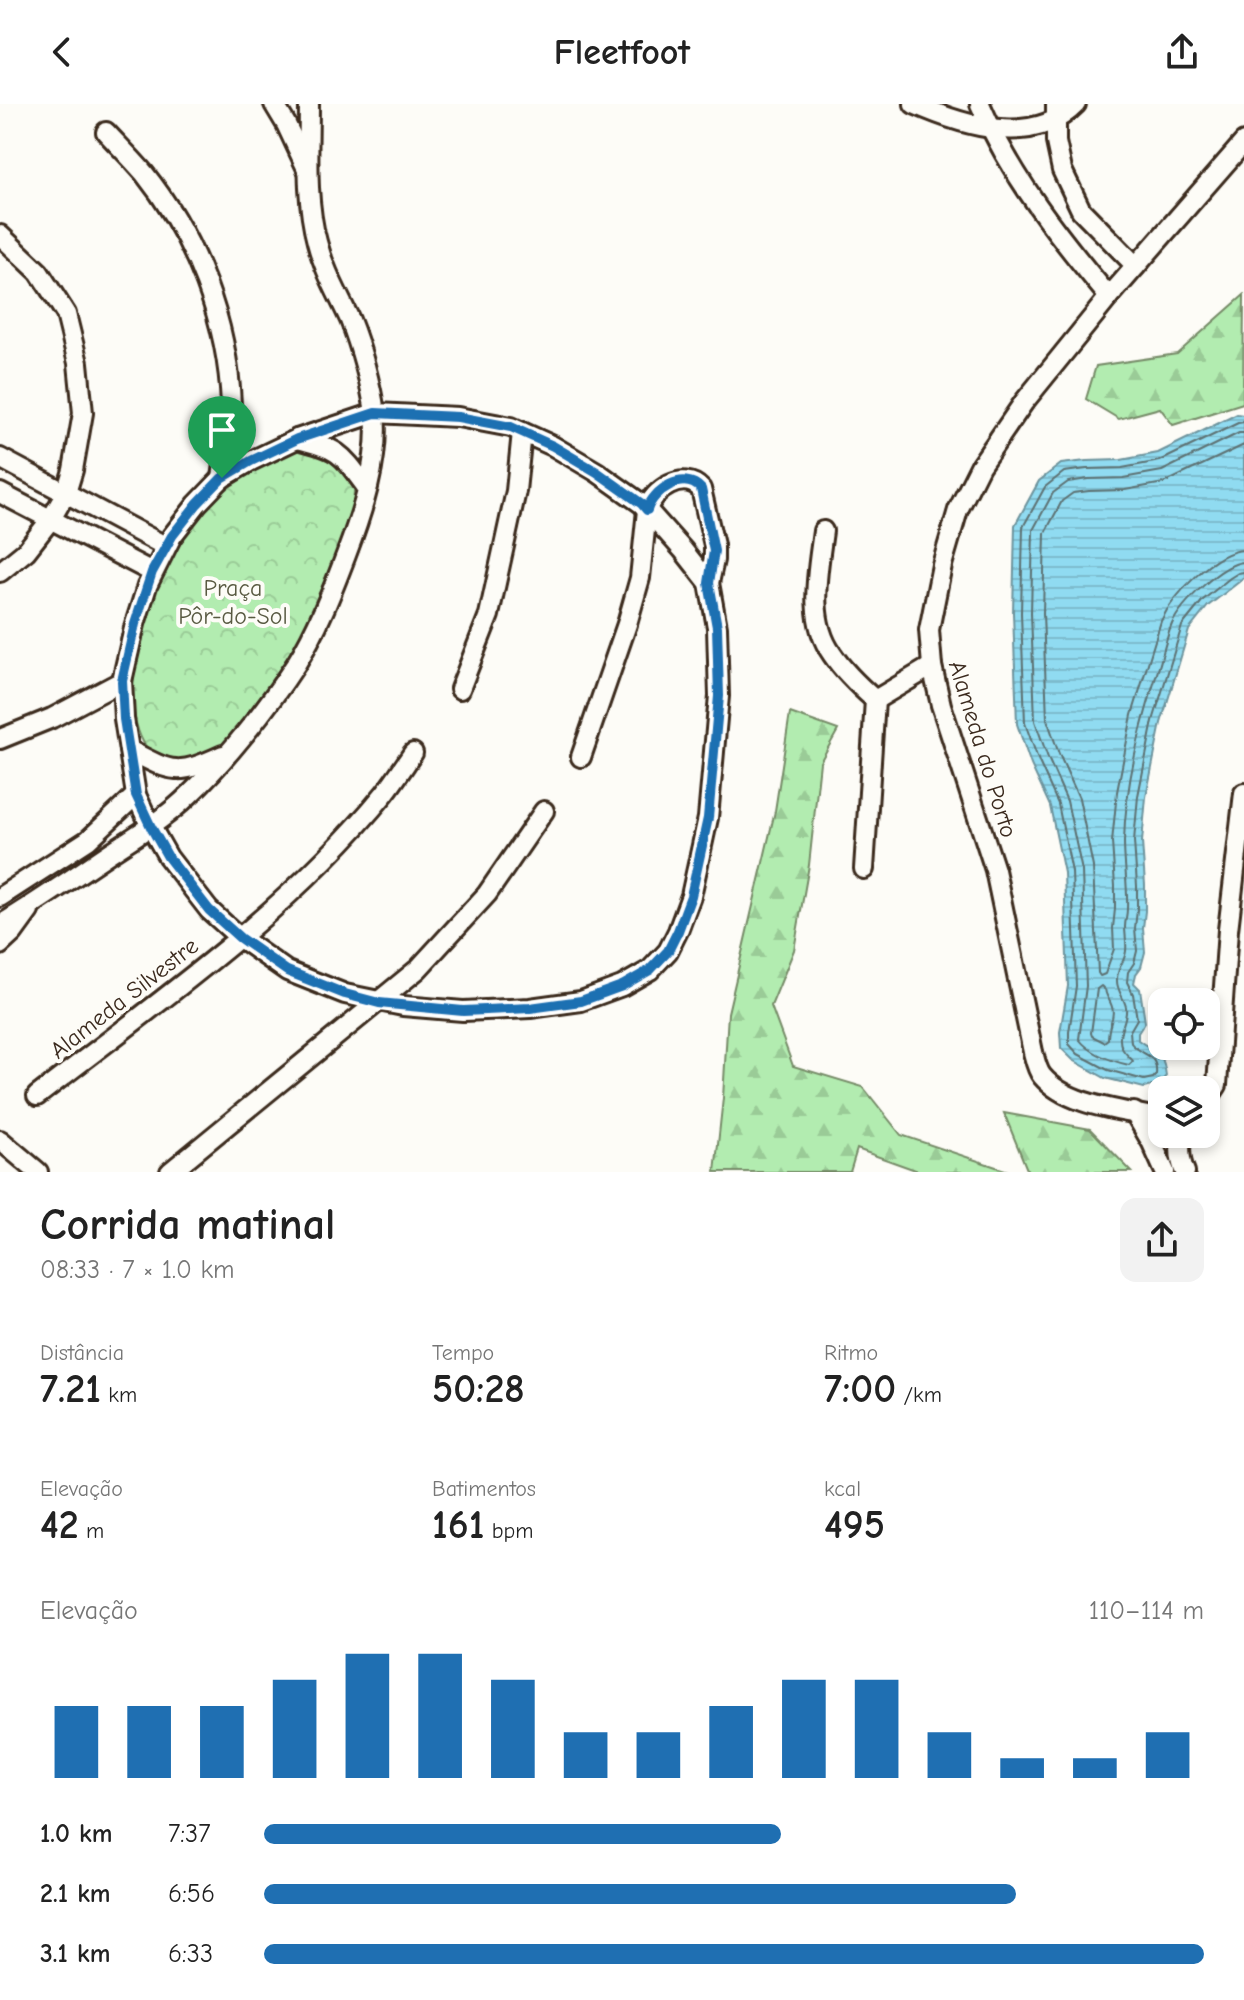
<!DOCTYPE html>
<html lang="pt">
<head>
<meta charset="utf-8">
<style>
  body { margin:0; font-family:"Comic Neue",sans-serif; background:#f2f2f2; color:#222; height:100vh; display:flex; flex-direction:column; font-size:30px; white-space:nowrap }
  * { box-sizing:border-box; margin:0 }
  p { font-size:26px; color:#767676 }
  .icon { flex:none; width:44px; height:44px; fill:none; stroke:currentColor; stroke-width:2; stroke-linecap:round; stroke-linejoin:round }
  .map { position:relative; height:1068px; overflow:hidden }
  .panel { display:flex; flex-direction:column; background:#fff; flex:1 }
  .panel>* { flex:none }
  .buttons { position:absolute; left:1148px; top:884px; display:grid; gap:16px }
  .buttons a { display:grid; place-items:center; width:72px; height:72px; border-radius:16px; background:#fff; box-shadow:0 4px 12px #0003; font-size:40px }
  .pin { position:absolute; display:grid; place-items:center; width:68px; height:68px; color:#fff; margin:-82px -34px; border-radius:50% 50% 50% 0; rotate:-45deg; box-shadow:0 0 8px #0007 }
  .pin .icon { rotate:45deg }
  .round { display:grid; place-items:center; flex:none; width:84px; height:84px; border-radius:16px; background:#f2f2f2 }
  .head { display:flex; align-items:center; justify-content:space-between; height:136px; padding:0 40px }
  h1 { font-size:44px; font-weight:700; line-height:60px }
  .figures { display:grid; grid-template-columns:repeat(3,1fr); gap:12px; height:136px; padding:8px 40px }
  .figures div { display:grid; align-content:center }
  .figures b { font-size:40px; font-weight:700 }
  .figures small { font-size:22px; font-weight:400 }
  .figures p { font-size:22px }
  .chart { height:224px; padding:16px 40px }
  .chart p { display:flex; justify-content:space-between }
  .chart svg { width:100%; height:144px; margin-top:8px; stroke:#1f6fb2; stroke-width:6 }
  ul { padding:0 40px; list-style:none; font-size:26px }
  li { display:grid; grid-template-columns:128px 96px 1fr; align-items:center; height:60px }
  li i { height:20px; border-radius:10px; background:#1f6fb2 }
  header { display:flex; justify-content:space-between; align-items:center; height:104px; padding:0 40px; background:#fff; font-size:36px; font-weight:700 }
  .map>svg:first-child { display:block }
  .forest { fill:url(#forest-firs); stroke:#768b67; stroke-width:2 }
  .park { fill:url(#park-crowns); stroke:#768b67; stroke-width:2 }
  .water { fill:url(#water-rules); stroke:#6e949d; stroke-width:2 }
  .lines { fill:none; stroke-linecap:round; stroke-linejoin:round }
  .shore { stroke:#5d7172; stroke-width:2 }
  .minor-casing { stroke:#3b2a1e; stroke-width:24 }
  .minor { stroke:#fdfcf7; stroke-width:18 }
  .route-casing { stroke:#fff; stroke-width:16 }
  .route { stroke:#1f6fb2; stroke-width:10 }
  .labels { text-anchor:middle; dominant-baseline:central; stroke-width:8; stroke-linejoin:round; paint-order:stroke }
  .park-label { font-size:24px; fill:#595a42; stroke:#fdfcf7 }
  .street-label { font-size:24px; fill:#3b2a1e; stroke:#fdfcf7 }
</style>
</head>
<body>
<header><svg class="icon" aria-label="back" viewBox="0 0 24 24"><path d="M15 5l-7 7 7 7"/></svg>Fleetfoot<svg class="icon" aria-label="share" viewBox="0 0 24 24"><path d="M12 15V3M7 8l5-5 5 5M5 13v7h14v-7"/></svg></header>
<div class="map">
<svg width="1244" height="1068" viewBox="0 0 1244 1068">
  <defs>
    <pattern id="forest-firs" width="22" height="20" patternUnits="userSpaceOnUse" patternTransform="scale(2)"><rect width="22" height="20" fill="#b2ecb0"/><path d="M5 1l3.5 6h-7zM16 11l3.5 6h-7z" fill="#9acb97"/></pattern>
    <pattern id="park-crowns" width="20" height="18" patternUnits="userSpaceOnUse" patternTransform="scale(2)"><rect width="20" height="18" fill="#b2ecb0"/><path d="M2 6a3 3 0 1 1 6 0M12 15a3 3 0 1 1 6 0" fill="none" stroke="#9acb97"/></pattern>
    <pattern id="water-rules" width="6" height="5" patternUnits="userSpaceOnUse" patternTransform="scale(2)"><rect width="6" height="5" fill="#90dbf1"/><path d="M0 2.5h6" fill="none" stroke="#7dbcce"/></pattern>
  </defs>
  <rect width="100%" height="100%" fill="#fdfcf7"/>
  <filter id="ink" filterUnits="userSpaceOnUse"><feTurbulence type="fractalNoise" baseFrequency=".0125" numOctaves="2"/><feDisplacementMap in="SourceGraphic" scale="16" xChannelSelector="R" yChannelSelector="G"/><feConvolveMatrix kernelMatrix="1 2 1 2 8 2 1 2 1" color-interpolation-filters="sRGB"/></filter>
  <g filter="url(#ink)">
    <g class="forest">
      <polygon points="1244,191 1243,299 1173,321 1160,304 1119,315 1086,295 1096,262 1177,250"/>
      <polygon points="790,609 838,626 820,658 809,761 794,846 771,902 793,962 863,983 901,1031 1011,1068 921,1068 857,1045 850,1068 715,1068 723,994 728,909 775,707"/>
      <polygon points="1004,1009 1090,1025 1132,1068 1028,1068"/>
    </g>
    <path class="park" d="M308,339L352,369C353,375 355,382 354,387C353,420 329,466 316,496C309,511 304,527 296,540C280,566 261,591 243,615C236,625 226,641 216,647C203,655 177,661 163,656C114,636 136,529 153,493C166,462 184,430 206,404C234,374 271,356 308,339Z"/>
    <path class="water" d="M1237,310L1244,311V474L1208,502L1189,526L1161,619L1146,693L1142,738L1145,781V807L1143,824L1145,848L1141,863L1136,870L1134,879L1140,885L1145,918L1138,929V936C1157,950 1163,945 1166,972L1159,980L1144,984L1105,974L1073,956L1061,944L1060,928L1068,882L1064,769L1050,702L1031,661L1017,620L1013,509L1015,421L1039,377L1061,360L1086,357L1121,356L1158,349Z"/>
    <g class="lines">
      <g class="shore">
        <path d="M1244,318L1238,319L1160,357L1122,364L1087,365L1064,368L1045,383L1023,423L1021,509L1025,619L1039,658L1058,700L1072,768L1076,882L1069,928V940L1078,950L1108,966L1144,976L1153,974L1156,971C1158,948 1142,953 1131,939L1130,927L1137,915L1133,890L1127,878L1128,868L1134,859L1137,847L1135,824L1137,806V782L1134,737L1138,692L1153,617L1182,522L1203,496L1230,474L1238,469L1244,468"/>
        <path d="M1244,329H1239L1162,367L1123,374L1088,375L1068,378L1053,389L1033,426L1031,509L1035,617L1048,654L1067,697L1082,767L1086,882L1079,935C1090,949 1111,957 1129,961L1133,957C1130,953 1124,949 1122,944C1115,929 1128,918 1126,903C1124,893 1116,886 1117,875C1117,864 1125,857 1126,847C1127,839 1125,831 1125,823C1125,817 1127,811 1127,805C1128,783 1124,760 1124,738C1125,680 1141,621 1158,566C1163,551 1166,534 1172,520C1181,500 1222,459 1244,458"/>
        <path d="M1244,341L1164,379L1125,386L1089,387L1073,389L1062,397L1045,429L1043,509L1047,615L1059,650L1079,694L1093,763L1098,869L1100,872L1105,870L1114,845L1113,824L1115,805V782L1112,738L1117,688L1132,611L1161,517C1173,491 1215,447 1244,446"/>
        <path d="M1101,882C1110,891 1102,882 1108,894C1119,913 1108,915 1108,935L1104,938L1092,932L1091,929L1097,885Z"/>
      </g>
      <defs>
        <g id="minor">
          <polyline points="274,0 286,20 307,65"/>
          <path d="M914,0C964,22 1033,44 1076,0"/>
          <path d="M980,0C1011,73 1059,133 1109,193"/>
          <polyline points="1056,0 1056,38 1062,66 1081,106 1136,162"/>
          <path d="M106,28C119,42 132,55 144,69C196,134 228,218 231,301C231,325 225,351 222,374"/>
          <polyline points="0,131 39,168 66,210 78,259 83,309 73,366 66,389 51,415 26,447 0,468"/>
          <polygon points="375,309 458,313 511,323 553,342 597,368 642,400 683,446 709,479 717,523 719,592 708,714 691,792 678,827 668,847 650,866 622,882 581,897 530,904 463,907 403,902 345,890 287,867 240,834 209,806 168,753 151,723 136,691 124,615 122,577 135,520 147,482 172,432 197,400 222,374 251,357 297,335"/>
          <path d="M297,335C340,345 341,349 367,384"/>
          <polyline points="0,354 165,442"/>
          <polyline points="0,389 152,468"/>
          <path d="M823,427C818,467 807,515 832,550C844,568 859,582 875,596L932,562"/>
          <polyline points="460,585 489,511 516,387 522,328"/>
          <polyline points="0,635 52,614 122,577"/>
          <path d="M129,646C173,669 177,672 223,651"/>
          <path d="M581,653L627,520L640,474L647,406C652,386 684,366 701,385L714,441V456L709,479"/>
          <polyline points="864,765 875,596"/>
          <polyline points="0,793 88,736 136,691"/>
          <path d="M0,821C38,798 74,773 111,748C138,730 166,714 189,691C226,656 268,603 296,560C317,526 332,488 346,451C362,409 380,355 375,309C371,281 361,243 350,216C338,190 324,166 317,138C305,94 309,45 309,0"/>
          <polyline points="0,841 13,829 29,807"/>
          <path d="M37,992C158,898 288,808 385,689C395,676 404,662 413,649"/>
          <polyline points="1206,998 1217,981 1228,826 1244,689"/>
          <polyline points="1134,1008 1152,1039 1165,1068"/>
          <path d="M1162,1015C1125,1006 1068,1003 1042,972C1037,966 1035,956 1033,948L995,766L941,601L932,562L929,526L942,461L958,406L980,362L1024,298L1109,193L1244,38"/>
          <path d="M1182,1030C1179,1043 1179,1055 1185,1068"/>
          <polyline points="0,1036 38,1068"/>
          <polyline points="170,1068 418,865 487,790 544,707"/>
        </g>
      </defs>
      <use href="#minor" class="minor-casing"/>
      <use href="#minor" class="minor"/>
    </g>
  </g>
  <g class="lines" filter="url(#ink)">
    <defs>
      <path id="route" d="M375,309L458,313L511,323L553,342L597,368L642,400L647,406C653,386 684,366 701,385L714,447L709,479L717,523L719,592L708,714L691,792L678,827L668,847L650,866L622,882L581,897L530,904L463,907L379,899L345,890L287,867L240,834L209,806L168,753L151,723L136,691L124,615L122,577L135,520L152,468L172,432L197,400L222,374L251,357L297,335Z"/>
    </defs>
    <use href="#route" class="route-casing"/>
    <use href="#route" class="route"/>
  </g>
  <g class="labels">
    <g class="park-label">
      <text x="233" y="484">Praça<tspan x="233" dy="28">Pôr-do-Sol</tspan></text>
    </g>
    <g class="street-label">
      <text transform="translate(983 645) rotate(73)">Alameda do Porto</text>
      <text transform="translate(124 894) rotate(-38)">Alameda Silvestre</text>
    </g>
  </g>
</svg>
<div class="buttons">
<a><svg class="icon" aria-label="locate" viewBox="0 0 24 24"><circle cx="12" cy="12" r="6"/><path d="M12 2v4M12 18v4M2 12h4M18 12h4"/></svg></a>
<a><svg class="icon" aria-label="layers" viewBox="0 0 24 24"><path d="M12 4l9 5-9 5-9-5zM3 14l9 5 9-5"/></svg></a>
</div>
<div class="pin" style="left:222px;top:374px;background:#1e9e55"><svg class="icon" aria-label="arrive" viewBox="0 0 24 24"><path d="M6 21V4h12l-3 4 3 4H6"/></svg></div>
</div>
<section class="panel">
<div class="head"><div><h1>Corrida matinal</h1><p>08:33 · 7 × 1.0 km</p></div><a class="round"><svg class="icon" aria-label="share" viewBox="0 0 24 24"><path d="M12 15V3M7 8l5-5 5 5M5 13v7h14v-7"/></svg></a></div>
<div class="figures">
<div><p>Distância</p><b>7.21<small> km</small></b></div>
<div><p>Tempo</p><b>50:28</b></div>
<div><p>Ritmo</p><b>7:00<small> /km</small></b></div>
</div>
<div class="figures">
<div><p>Elevação</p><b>42<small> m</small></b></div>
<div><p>Batimentos</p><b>161<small> bpm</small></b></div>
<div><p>kcal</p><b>495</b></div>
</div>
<div class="chart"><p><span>Elevação</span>110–114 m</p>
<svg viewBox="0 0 160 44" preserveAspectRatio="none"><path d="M5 44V22M15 44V22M25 44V22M35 44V14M45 44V6M55 44V6M65 44V14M75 44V30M85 44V30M95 44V22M105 44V14M115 44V14M125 44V30M135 44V38M145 44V38M155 44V30"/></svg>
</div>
<ul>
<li><b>1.0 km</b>7:37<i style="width:55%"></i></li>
<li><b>2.1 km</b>6:56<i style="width:80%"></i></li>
<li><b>3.1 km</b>6:33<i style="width:100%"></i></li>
</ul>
</section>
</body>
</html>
